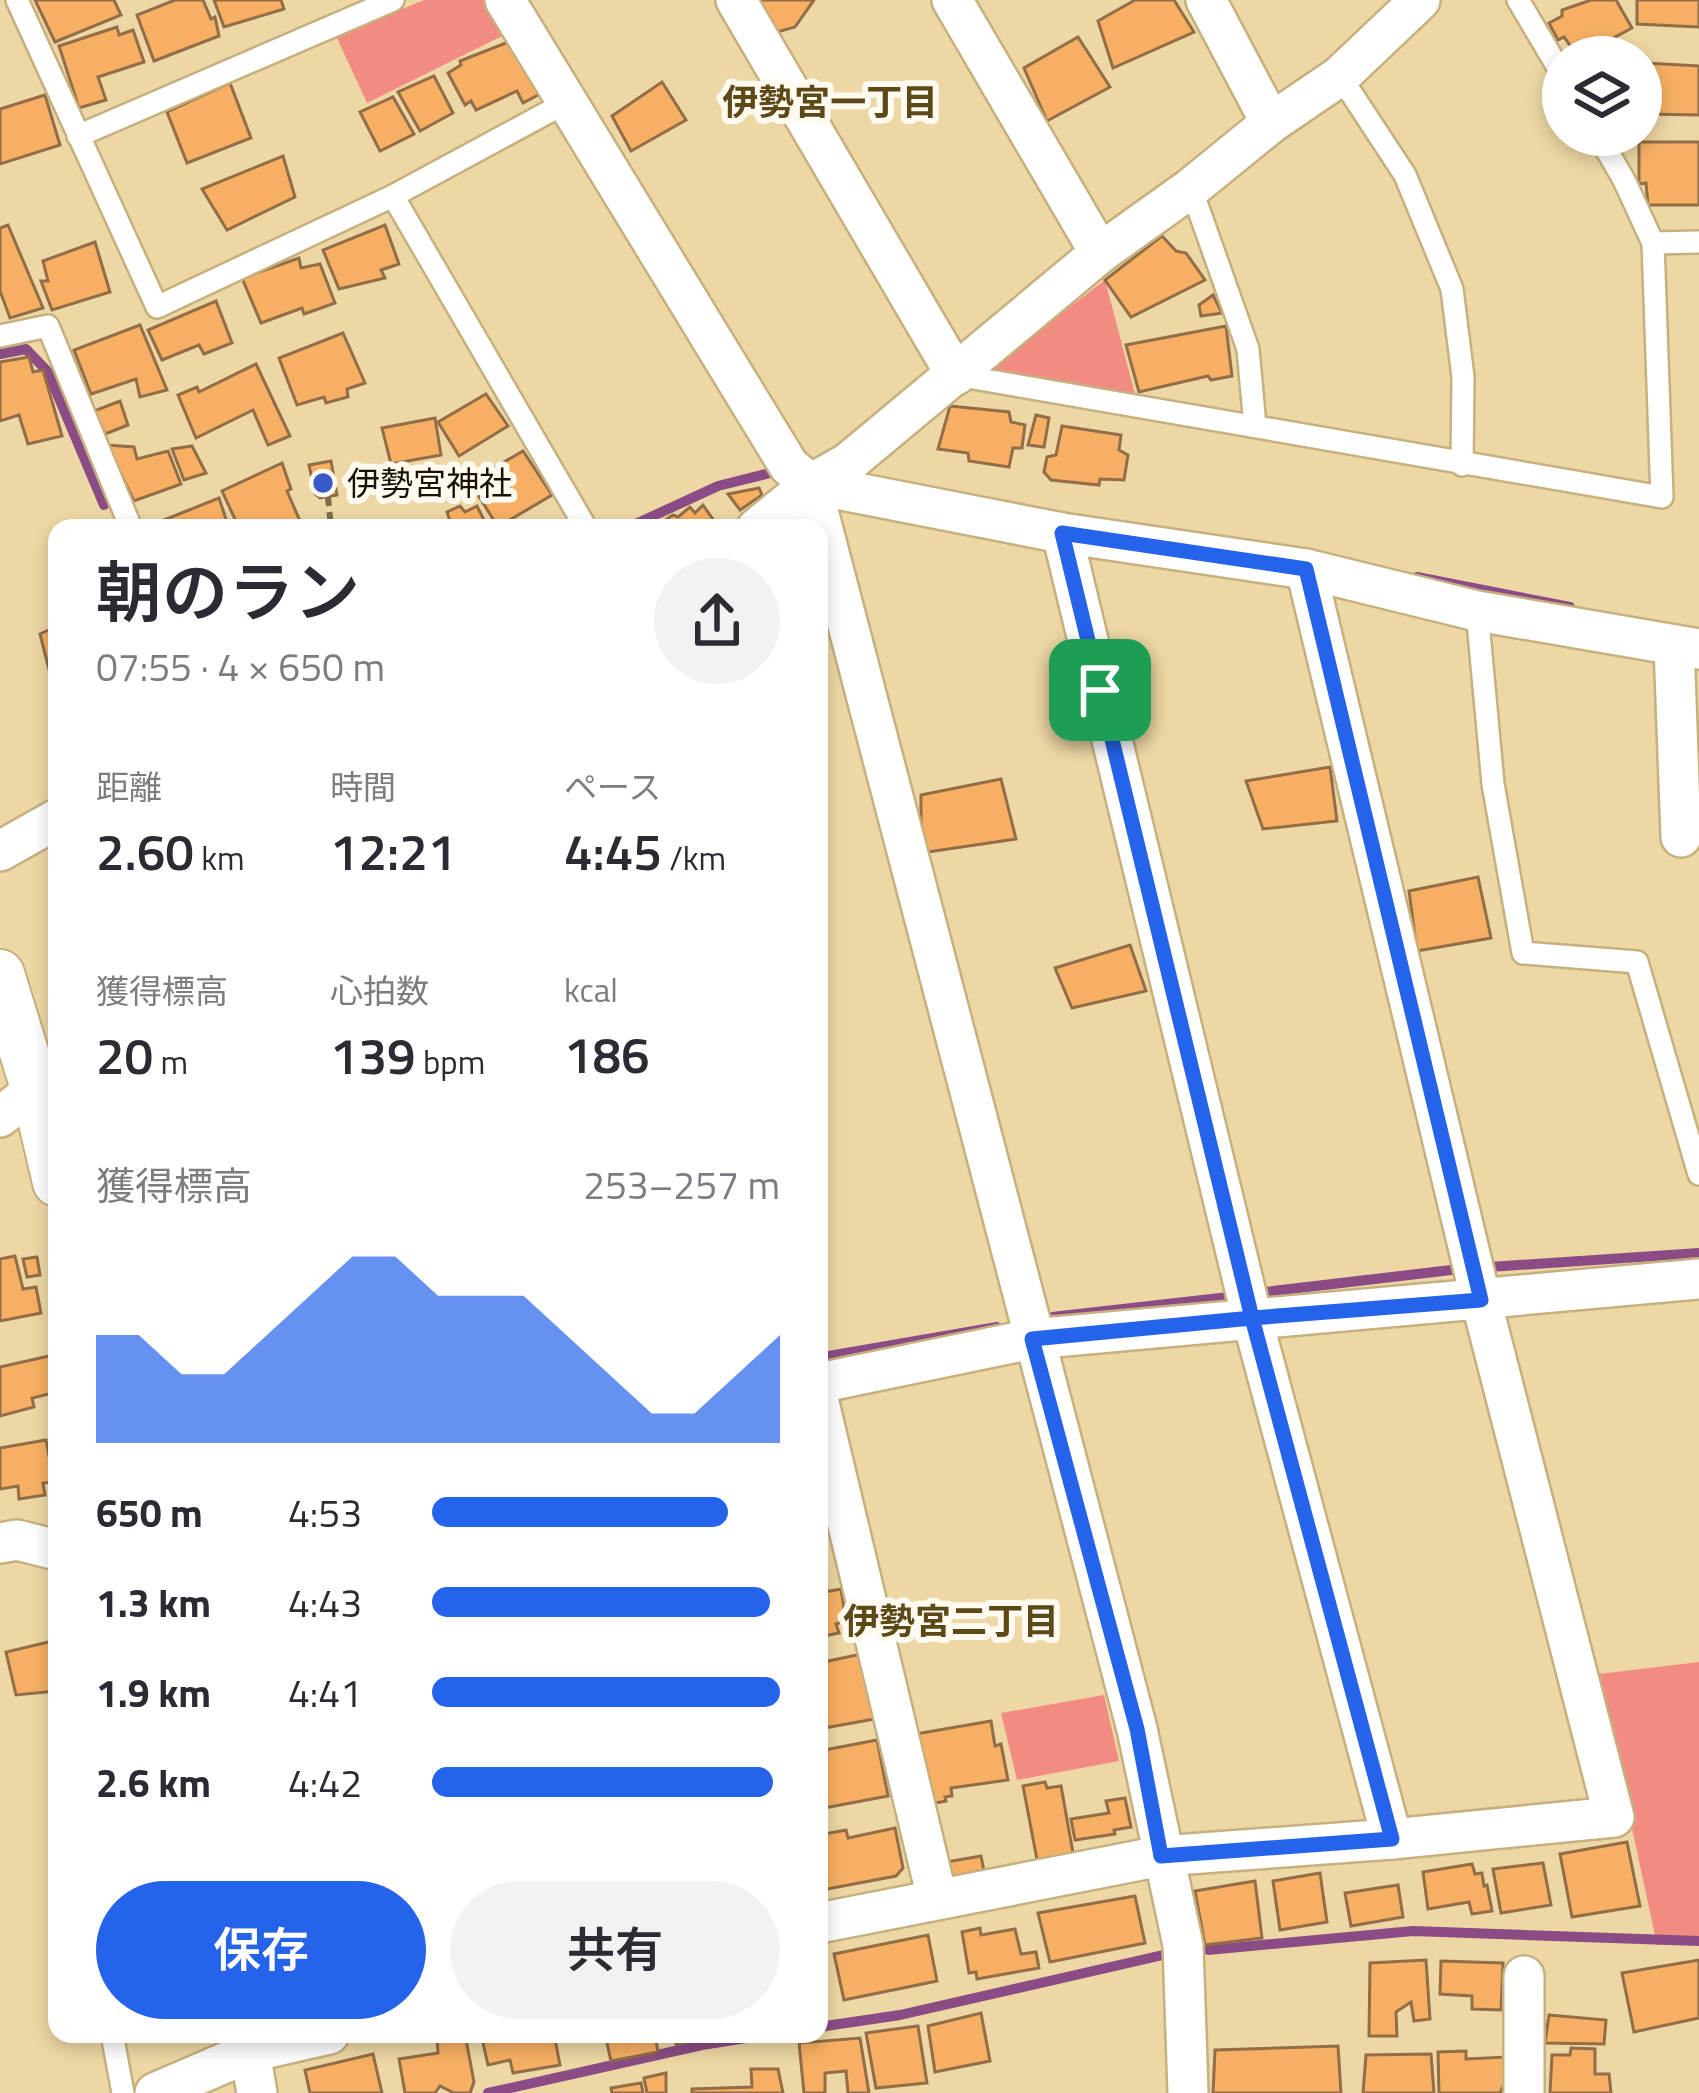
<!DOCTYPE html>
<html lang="ja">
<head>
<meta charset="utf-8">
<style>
  body { margin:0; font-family:"Titillium Web","Noto Sans JP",sans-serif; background:#f2f2f3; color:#2b2b33; height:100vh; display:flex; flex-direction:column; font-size:45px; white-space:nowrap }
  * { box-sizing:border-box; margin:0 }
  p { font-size:39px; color:#7c7c81 }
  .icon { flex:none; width:66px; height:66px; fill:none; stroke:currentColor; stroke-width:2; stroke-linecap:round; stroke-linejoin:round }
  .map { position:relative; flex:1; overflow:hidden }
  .drawer { position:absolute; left:48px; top:519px; width:780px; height:1524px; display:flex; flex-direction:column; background:#fff; border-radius:24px; box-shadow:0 6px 18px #0003 }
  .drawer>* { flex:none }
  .controls { position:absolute; left:1542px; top:36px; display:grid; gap:24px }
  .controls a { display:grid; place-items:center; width:120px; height:120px; border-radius:50%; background:#fff; box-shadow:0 6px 18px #0003; font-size:60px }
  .pin { position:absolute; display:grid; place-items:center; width:102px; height:102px; color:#fff; margin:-51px; border-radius:24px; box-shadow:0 6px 18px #0006 }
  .round { display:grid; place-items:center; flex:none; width:126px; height:126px; border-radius:63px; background:#f2f2f3 }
  .overview { display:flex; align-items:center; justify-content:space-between; height:204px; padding:0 48px }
  h1 { font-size:66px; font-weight:600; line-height:90px }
  .metrics { display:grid; grid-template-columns:repeat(3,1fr); gap:18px; height:204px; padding:12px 48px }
  .metrics div { display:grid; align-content:center }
  .metrics b { font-size:51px; font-weight:600 }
  .metrics small { font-size:33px; font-weight:400 }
  .metrics p { font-size:33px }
  .chart { height:336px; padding:24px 48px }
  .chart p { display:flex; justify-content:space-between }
  .chart svg { width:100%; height:216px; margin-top:12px; fill:#2563eb; opacity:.7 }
  .action { display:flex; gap:24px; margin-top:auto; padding:24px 48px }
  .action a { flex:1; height:138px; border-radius:72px; background:#2563eb; color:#fff; font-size:48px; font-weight:600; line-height:138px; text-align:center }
  .action a+a { background:#f2f2f3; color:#2b2b33 }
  ul { padding:0 48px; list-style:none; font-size:39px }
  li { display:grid; grid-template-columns:192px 144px 1fr; align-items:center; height:90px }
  li i { height:30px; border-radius:15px; background:#2563eb }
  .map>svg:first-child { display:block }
  .green { fill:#f28c82 }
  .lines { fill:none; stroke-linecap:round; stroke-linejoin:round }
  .stream { stroke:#8b4c85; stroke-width:10 }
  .building { fill:#f7b063; stroke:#926d47; stroke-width:3 }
  .service-casing { stroke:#c6b07e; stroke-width:26 }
  .minor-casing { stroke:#c6b07e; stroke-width:44 }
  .tertiary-casing { stroke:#c6b07e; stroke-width:52 }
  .path { stroke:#7b6d4c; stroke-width:6; stroke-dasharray:9 6; stroke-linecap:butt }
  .service { stroke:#fff; stroke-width:21 }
  .minor { stroke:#fff; stroke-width:39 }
  .tertiary { stroke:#fff; stroke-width:48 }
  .route-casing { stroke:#fff; stroke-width:24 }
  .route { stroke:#2563eb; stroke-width:15 }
  .poi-dot { fill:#385bcc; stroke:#fefaf0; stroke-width:4.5 }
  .labels { text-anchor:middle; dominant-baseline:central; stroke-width:12; stroke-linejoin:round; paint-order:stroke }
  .poi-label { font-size:33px; fill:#191101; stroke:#fefaf0; text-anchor:start }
  .neighbourhood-label { font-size:36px; font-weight:bold; fill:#5d4918; stroke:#fefaf0 }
</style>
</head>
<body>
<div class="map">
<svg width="1699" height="2093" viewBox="0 0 1699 2093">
  <rect width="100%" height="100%" fill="#edd7a4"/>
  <g class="green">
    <polygon points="424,0 489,0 508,33 367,103 336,36"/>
    <polygon points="1105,280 1135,394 989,369"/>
    <polygon points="1699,1662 1699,1944 1657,1945 1599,1674"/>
    <polygon points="1104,1695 1119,1761 1017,1780 1001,1713"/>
  </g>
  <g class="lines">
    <g class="stream">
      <polyline points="0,354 26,349 48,372 104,505"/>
      <polyline points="627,528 718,486 770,473"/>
      <polyline points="1417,577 1570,607"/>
      <polyline points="1489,1267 1699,1253"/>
      <polyline points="1265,1292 1451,1270"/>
      <polyline points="1052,1317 1229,1297"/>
      <polyline points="823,1357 997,1327"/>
      <polyline points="1208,1950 1413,1931 1699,1941"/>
      <polyline points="819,2027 900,2015 1163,1955"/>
      <polyline points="488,2093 702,2045 772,2034"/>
    </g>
  </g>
  <g class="building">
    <polygon points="35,0 114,0 121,15 55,42"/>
    <polygon points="175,0 203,0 211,19 215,17 219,36 154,61 137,15"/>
    <polygon points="214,0 281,0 284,9 224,27"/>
    <polygon points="749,0 814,0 795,27 770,34"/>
    <polygon points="1135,0 1174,0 1194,32 1113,68 1098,21"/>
    <polygon points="1616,0 1632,28 1578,57 1564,37 1558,40 1549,23 1562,16 1562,10 1591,0"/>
    <polygon points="1637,0 1699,0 1699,27 1637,24"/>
    <polygon points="117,27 119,35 133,30 144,62 98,77 106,100 79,108 59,46"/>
    <polygon points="1078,37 1110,87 1047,121 1024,68"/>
    <polygon points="511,41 540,94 523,103 517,91 476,110 471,101 465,105 448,73 461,65 460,61"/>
    <polygon points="1646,63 1699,66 1699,115 1646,114"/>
    <polygon points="434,76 453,113 420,131 398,92"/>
    <polygon points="662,82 686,120 631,151 612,116"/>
    <polygon points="230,83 251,138 187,163 167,112"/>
    <polygon points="45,95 60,145 0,164 0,109"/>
    <polygon points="393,97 414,134 380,151 360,112"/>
    <polygon points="1639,142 1699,142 1699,205 1648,205 1646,183 1639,184"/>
    <polygon points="283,156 295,197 227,230 202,189"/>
    <polygon points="8,225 43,308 10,318 0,291 0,228"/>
    <polygon points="385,225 399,264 381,270 385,278 339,289 323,250"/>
    <polygon points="1162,236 1176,251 1186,253 1205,280 1131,317 1105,280"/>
    <polygon points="95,242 110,292 52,310 41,281 48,281 43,261"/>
    <polygon points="299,258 301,268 320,264 335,303 304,314 302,308 261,323 242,278"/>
    <polygon points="1213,295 1222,313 1201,316 1199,305"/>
    <polygon points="216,301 232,343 204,354 199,345 162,360 148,330"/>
    <polygon points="140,325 167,390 140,397 136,379 91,394 74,350"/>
    <polygon points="1226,326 1232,376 1211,380 1208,376 1139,392 1126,345"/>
    <polygon points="343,333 365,383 347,389 348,397 326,403 324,397 297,405 279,358"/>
    <polygon points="29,357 33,372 43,370 62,436 28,444 19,415 0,421 0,362"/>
    <polygon points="256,364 290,436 268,445 253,410 196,438 178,395 197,387 199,392"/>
    <polygon points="486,394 508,426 459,456 438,422"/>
    <polygon points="120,401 128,425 105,434 94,411"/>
    <polygon points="950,406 1009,412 1011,422 1025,425 1022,448 1013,448 1009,467 969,461 968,453 938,449"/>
    <polygon points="1036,415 1049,418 1044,447 1028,445"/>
    <polygon points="435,418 441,455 391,464 382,428"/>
    <polygon points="1062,426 1121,435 1119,450 1128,455 1124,480 1100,479 1099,485 1051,480 1044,472 1047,457 1056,455"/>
    <polygon points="107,445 134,447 137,459 168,451 181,484 134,501"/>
    <polygon points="192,446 206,473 184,480 172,449"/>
    <polygon points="523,451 552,495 498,527 470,482"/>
    <polygon points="331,461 337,495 320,498 315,494 309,465"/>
    <polygon points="282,463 291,489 287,491 303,528 239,528 222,491"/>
    <polygon points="759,488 762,495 740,510 728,494"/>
    <polygon points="219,498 229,528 144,528"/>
    <polygon points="703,505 719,528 653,528 673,515 678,517 690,507 695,513"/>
    <polygon points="460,506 465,512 477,506 488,528 436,528 450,521 447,512"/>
    <polygon points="57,626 57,675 51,677 40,634"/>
    <polygon points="1330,767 1337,821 1263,829 1246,781"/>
    <polygon points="1001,779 1016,839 921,853 921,795"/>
    <polygon points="1478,877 1491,938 1417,951 1409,891"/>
    <polygon points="1130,945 1146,991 1072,1008 1055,968"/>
    <polygon points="15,1256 23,1289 36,1287 41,1313 0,1321 0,1259"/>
    <polygon points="37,1257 40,1275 27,1277 23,1259"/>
    <polygon points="49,1356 57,1373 57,1392 32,1398 34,1407 0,1416 0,1367"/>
    <polygon points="46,1440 54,1482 43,1483 45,1495 19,1499 18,1486 0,1489 0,1448"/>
    <polygon points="841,1589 846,1621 836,1624 839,1633 819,1637 819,1593"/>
    <polygon points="57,1640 57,1691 16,1695 6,1652"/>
    <polygon points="866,1653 880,1718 819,1729 819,1663"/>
    <polygon points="991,1721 995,1746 1001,1744 1008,1780 951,1788 952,1796 945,1797 946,1801 925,1805 910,1735"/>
    <polygon points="877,1740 888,1796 819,1809 819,1751"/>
    <polygon points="1045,1782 1047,1788 1061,1786 1075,1864 1039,1870 1023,1786"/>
    <polygon points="1125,1798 1131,1827 1114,1830 1115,1834 1075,1840 1071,1819 1109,1813 1106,1801"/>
    <polygon points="895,1828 903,1868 896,1876 822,1890 819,1835 846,1830 848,1838"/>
    <polygon points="1627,1842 1640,1906 1572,1917 1560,1854"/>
    <polygon points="981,1856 987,1886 947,1895 941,1863"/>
    <polygon points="1543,1863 1551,1905 1501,1913 1493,1869"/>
    <polygon points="1472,1864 1475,1874 1482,1873 1484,1886 1487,1885 1492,1911 1472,1914 1469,1902 1428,1909 1423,1872"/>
    <polygon points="1320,1873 1327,1922 1280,1930 1273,1881"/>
    <polygon points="1255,1881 1262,1938 1205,1945 1195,1891"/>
    <polygon points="1398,1885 1403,1917 1351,1926 1345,1893"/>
    <polygon points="1135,1896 1145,1943 1050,1962 1038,1913"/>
    <polygon points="980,1928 981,1935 1015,1929 1021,1954 1036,1952 1039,1968 977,1979 976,1972 969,1973 962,1932"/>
    <polygon points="928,1935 937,1981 844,2000 834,1954"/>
    <polygon points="1426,1960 1430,2019 1414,2021 1411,2002 1396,2012 1397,2036 1369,2036 1370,1963"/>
    <polygon points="1699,1960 1699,2018 1634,2032 1622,1973"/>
    <polygon points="1441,1961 1503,1963 1501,2010 1472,2009 1472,1996 1440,1994"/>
    <polygon points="981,2013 990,2061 935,2072 928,2026"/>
    <polygon points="1549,2015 1606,2020 1604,2044 1545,2043"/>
    <polygon points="918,2026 927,2083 876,2088 866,2033"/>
    <polygon points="465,2034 474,2082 470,2093 454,2093 440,2086 435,2093 405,2093 399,2059 438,2053 437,2039"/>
    <polygon points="481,2034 531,2034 532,2037 554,2034 560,2065 513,2073 510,2060 488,2065"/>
    <polygon points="605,2034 655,2034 658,2052 611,2061"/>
    <polygon points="674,2034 730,2034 676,2044"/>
    <polygon points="860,2038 869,2093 848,2093 846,2071 825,2073 825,2093 804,2093 799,2043"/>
    <polygon points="1338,2046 1341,2093 1213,2093 1215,2050"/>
    <polygon points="1571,2048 1595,2049 1595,2074 1609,2074 1611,2093 1550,2093 1552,2055 1570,2055"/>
    <polygon points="1466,2051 1466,2059 1506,2057 1507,2078 1500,2093 1439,2093 1438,2052"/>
    <polygon points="373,2054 382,2093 310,2093 305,2070"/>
    <polygon points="1431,2054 1434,2093 1363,2093 1366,2055"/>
    <polygon points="751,2069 778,2069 783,2093 692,2093 692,2089 752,2087"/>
    <polygon points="666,2073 666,2093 647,2093 644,2078"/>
    <polygon points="641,2083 643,2093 612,2093 611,2088"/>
  </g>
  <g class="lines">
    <defs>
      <g id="service">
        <polyline points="17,0 157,307 393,196 567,102"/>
        <polyline points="1518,0 1563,76"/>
        <polyline points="1340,76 1405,175 1452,289 1463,377 1462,465"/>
        <polyline points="78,136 393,0"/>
        <polyline points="1191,188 1248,349 1255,426"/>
        <polyline points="393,196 586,528"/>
        <polyline points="1653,243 1699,242"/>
        <polyline points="0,336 48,326 131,528"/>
        <polyline points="956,375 1662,497 1653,243 1624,180 1598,135"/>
        <polyline points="1477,611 1493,784 1523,953 1637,962 1699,1174"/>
        <polyline points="112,2034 123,2093"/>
      </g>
      <g id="minor">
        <polyline points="505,0 789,466 811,484 1062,533 1306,569 1477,611 1699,649"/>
        <polyline points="736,0 956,375"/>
        <polyline points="952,0 1100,253"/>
        <polyline points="1206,0 1271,123"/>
        <polyline points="811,484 1137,1729 1183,1945 1188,2093"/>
        <polyline points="757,528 811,484 848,463 1100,253 1191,188 1271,123 1340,76 1420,0"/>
        <polyline points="1062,533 1252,1318 1392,1839"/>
        <polyline points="1674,645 1681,837"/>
        <polyline points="0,851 57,819"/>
        <polyline points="0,1117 57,1072"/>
        <polyline points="819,1383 1032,1339 1699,1279"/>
        <polyline points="819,1403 937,1898"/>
        <polyline points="0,1543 17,1540 57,1550"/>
        <polyline points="819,1923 1161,1856 1392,1839 1614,1817 1481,1300 1306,569"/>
        <polyline points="250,2052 257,2093"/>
        <polyline points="155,2093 250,2052 329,2034"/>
        <polyline points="1524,2093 1524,1976"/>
      </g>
      <g id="tertiary">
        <polyline points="0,974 35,1088 57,1182"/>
        <polyline points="247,2034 250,2052"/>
      </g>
    </defs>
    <use href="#service" class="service-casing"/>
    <use href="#minor" class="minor-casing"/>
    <use href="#tertiary" class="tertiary-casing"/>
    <polyline class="path" points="328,497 331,528"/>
    <use href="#service" class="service"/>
    <use href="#minor" class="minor"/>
    <use href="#tertiary" class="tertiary"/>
  </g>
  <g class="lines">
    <defs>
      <polyline id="route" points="1100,690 1252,1318 1032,1339 1137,1729 1161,1856 1392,1839 1252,1318 1481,1300 1306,569 1062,533 1100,690"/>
    </defs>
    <use href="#route" class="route-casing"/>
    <use href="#route" class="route"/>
  </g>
  <circle class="poi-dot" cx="323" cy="483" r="12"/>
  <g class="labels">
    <g class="poi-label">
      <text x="347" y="483">伊勢宮神社</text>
    </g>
    <g class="neighbourhood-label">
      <text x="830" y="101">伊勢宮一丁目</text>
      <text x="951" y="1620">伊勢宮二丁目</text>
    </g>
  </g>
</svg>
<div class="controls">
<a><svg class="icon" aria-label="layers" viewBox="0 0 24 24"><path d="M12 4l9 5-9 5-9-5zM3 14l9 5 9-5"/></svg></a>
</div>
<div class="pin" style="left:1100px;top:690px;background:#1e9e55"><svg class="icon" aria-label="arrive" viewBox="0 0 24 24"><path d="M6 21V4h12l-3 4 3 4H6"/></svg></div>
<section class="drawer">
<div class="overview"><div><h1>朝のラン</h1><p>07:55 · 4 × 650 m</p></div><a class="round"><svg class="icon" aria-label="share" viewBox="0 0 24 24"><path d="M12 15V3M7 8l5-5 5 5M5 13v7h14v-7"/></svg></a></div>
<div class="metrics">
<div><p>距離</p><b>2.60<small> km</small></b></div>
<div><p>時間</p><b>12:21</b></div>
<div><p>ペース</p><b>4:45<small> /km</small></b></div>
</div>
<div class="metrics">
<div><p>獲得標高</p><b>20<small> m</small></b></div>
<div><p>心拍数</p><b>139<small> bpm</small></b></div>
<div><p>kcal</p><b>186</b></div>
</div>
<div class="chart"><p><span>獲得標高</span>253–257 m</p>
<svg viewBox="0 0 160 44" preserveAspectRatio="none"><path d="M0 44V22L10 22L20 30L30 30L40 22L50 14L60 6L70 6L80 14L90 14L100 14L110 22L120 30L130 38L140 38L150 30L160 22V44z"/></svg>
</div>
<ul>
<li><b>650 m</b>4:53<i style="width:85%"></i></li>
<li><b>1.3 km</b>4:43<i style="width:97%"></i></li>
<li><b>1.9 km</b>4:41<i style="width:100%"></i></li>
<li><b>2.6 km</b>4:42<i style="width:98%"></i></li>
</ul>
<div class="action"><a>保存</a><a>共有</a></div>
</section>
</div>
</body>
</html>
